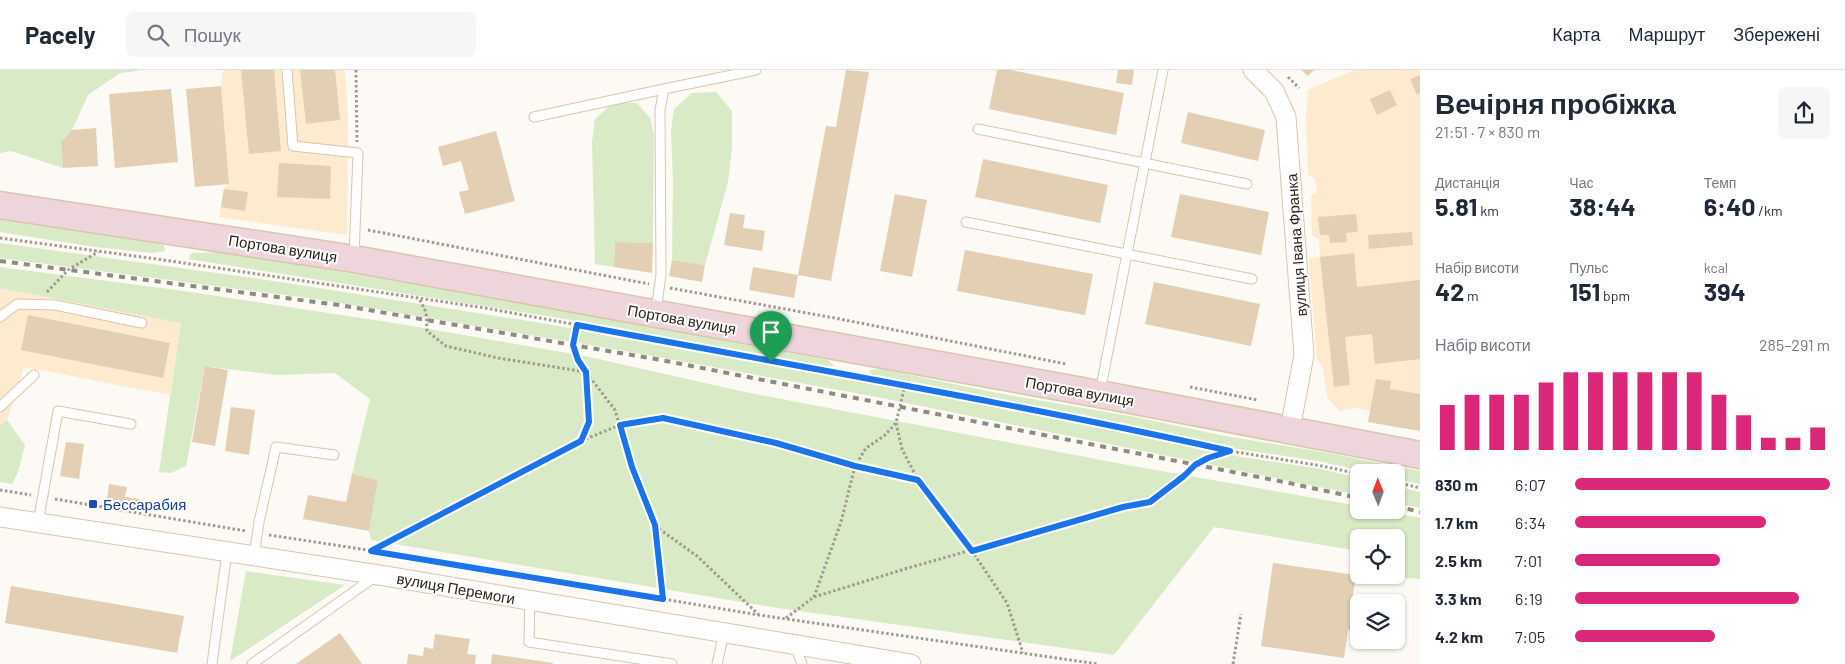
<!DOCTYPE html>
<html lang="uk">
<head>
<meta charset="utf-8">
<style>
  body { margin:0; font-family:Barlow,sans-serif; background:#f6f6f7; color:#1f2937; height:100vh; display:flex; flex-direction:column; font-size:19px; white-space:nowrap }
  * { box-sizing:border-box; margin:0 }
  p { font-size:16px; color:#747a83 }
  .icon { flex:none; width:28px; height:28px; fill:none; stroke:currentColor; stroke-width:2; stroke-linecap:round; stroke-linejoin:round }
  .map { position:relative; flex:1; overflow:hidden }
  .details { display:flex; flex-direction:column; background:#fff; width:425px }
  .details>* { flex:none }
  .needle { width:32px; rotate:359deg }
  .fabs { position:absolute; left:1350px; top:394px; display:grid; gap:10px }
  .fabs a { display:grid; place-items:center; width:55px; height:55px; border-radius:8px; background:#fff; box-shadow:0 1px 4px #0004; font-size:25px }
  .pin { position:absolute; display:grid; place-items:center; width:42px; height:42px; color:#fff; margin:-51px -21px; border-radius:50% 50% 50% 0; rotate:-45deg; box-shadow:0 0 5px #0007 }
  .pin .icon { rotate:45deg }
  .round { display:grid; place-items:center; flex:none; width:52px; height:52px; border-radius:8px; background:#f6f6f7 }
  .head { display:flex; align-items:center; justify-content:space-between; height:85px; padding:0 15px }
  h1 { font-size:28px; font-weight:700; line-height:38px }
  .metrics { display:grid; grid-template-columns:repeat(3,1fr); gap:8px; height:85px; padding:5px 15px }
  .metrics div { display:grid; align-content:center }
  .metrics b { font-size:25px; font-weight:700 }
  .metrics small { font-size:14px; font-weight:400 }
  .metrics p { font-size:14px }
  .chart { height:140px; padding:10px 15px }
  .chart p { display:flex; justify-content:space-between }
  .chart svg { width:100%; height:90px; margin-top:5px; stroke:#db2777; stroke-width:6 }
  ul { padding:0 15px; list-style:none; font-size:16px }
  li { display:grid; grid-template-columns:80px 60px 1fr; align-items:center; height:38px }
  li i { height:12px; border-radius:6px; background:#db2777 }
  header { display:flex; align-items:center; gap:30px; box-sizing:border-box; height:70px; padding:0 25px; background:#fff; border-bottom:1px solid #e0e1e3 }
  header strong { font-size:24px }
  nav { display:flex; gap:28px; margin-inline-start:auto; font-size:18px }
  .search { width:350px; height:45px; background:#f6f6f7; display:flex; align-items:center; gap:12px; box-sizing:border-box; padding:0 18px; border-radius:8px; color:#747a83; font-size:19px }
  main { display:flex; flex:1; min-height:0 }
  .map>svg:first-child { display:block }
  .built { fill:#feeacf }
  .green { fill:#d8eac6 }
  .building { fill:#e2cfb4 }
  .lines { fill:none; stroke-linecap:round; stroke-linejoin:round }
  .lane-casing { stroke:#d9c6ab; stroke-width:11 }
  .street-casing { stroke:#d9c6ab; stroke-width:21 }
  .secondary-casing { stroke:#d9c6ab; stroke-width:29 }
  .path { stroke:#a09a93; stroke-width:3; stroke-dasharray:2.5 2.5; stroke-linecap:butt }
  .lane { stroke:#fff; stroke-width:9 }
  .street { stroke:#fff; stroke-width:19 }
  .secondary { stroke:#eed5db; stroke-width:26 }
  .rail { stroke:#8f8a82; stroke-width:4; stroke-dasharray:6 6; stroke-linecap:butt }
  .route-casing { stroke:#fff; stroke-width:10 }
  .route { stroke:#1a73e8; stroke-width:6 }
  .transit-dot { fill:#1a4fb4; stroke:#fff; stroke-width:2 }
  .labels { text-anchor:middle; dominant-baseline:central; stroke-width:4; stroke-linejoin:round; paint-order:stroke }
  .street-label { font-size:15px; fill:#2d261c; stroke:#fff }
  .transit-label { font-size:15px; fill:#164399; stroke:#fff; text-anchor:start }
</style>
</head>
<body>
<header>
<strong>Pacely</strong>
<div class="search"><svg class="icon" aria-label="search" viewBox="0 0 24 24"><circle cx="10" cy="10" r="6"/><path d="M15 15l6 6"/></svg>Пошук</div>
<nav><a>Карта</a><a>Маршрут</a><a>Збережені</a></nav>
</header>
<main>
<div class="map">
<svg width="1420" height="594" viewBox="0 0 1420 594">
  <rect width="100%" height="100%" fill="#fdf9f4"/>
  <g class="built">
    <polygon points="223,0 345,0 348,49 347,165 219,147 224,119 229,113 221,16"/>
    <polygon points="1354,0 1420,0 1420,361 1368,352 1370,341 1356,338 1339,341 1327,327 1323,298 1317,290 1309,189 1320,187 1319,169 1312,165 1311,126 1317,122 1315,108 1308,106 1306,45 1308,20"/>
    <polygon points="0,218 181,253 170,325 24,297 7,350 0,356"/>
  </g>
  <g class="green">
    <polygon points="0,0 138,0 138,1 120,3 88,25 72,60 61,72 63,98 11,81 0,83"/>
    <polygon points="716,22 732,41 732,77 728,112 705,195 672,190 673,111 671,62 674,39 692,23"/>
    <polygon points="613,33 637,33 650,48 654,65 653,173 615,172 614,197 595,194 592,72 595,49"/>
    <path d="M0,148C54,159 111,162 164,175L165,181L152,183L95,177L0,162Z"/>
    <polygon points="0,173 274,211 547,254 875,314 1125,362 1235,386 1321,399 1359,408 1359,425 877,327 625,281 316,229 0,188"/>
    <polygon points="226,182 511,231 828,290 834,296 821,297 571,250 188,189 192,183"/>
    <polygon points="0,197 184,221 400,254 585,286 745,322 1122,394 1359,436 1359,440 1377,440 1420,448 1420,509 1393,507 1394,505 1396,505 1396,468 1359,468 1359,481 1214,457 1114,585 778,538 371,470 369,461 378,410 352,404 370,329 335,303 277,305 205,296 186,396 171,403 159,402 181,253 0,218"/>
    <polygon points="881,299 992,322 1135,347 1225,366 1323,382 1420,401 1420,414 1396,409 1396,402 1368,402 1318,391 1231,378 872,305 869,300"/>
    <polygon points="7,350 25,375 18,402 12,414 0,412 0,356"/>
    <polygon points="1396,416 1420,422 1420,438 1396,433"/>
    <polygon points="246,501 345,515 230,591"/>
  </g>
  <g class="building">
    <polygon points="241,0 274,0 281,81 249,84"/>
    <polygon points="300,0 335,0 340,50 306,54"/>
    <polygon points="846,0 869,2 831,211 798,205 794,228 749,220 753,197 798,205 826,56 836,57"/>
    <polygon points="997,0 1011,0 1124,23 1116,65 989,39"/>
    <polygon points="1118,0 1134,0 1132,15 1116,13"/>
    <polygon points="1301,0 1314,0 1308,6"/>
    <polygon points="1420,5 1420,23 1417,25 1410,9"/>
    <polygon points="221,16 229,114 195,117 186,19"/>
    <polygon points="171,19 178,92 115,98 109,24"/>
    <polygon points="1390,20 1397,35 1377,45 1370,29"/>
    <polygon points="1188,42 1265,60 1258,91 1181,73"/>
    <polygon points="96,58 98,96 63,98 61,72 72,60"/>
    <polygon points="496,61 515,131 465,144 459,122 469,120 461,91 443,96 438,77"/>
    <polygon points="983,89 1108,115 1100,153 975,127"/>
    <polygon points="279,93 331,96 330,129 277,127"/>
    <polygon points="224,119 248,122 245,141 221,137"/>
    <polygon points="895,124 927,130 912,207 880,201"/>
    <polygon points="1180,124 1269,142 1261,185 1171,167"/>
    <polygon points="730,143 745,145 743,158 765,161 762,181 724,175"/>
    <polygon points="1356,144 1358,162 1346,163 1347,172 1330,173 1329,165 1320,165 1318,147"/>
    <polygon points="1412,162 1413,175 1369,179 1368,165"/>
    <polygon points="615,172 653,173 652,203 614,197"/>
    <polygon points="965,180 1093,204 1085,245 957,221"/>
    <polygon points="1354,183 1357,217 1420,210 1420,289 1375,294 1372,264 1345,267 1350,315 1334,317 1320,187"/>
    <polygon points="672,190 705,195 702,212 669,206"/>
    <polygon points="1154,212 1260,234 1251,276 1145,254"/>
    <polygon points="28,245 170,273 163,308 21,280"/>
    <polygon points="205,296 228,300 215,376 192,372"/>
    <polygon points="1376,309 1391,311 1390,319 1420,324 1420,361 1368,352"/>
    <polygon points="231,337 255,340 249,385 225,381"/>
    <polygon points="66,372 84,374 79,409 60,406"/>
    <polygon points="352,404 378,410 369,461 303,449 308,425 346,432"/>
    <polygon points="109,414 127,417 125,427 139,429 138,435 107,430"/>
    <polygon points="1273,493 1356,505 1350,544 1359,545 1356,561 1348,560 1344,588 1261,576"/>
    <polygon points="11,516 184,546 177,583 5,553"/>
    <polygon points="340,563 362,594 296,594"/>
    <polygon points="435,564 470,569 467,584 476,585 475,594 407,594 408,584 423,586 424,577 433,579"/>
    <polygon points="492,584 553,593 553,594 491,594"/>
  </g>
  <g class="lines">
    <defs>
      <g id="lane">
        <polyline points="287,0 293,76 358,83 354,187"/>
        <polyline points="664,19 756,0"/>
        <polyline points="534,47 664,19 660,40 661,205 656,241"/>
        <polyline points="978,59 1247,114"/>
        <polyline points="966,152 1252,209"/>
        <polyline points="0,247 17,234 55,235 142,253"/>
        <polyline points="1100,322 1163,0"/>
        <polyline points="0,337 34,305"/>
        <polyline points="38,453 58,341 131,354"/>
        <polyline points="254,486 259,452 276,377 334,385"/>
        <polyline points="530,530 529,572 672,594"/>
        <polyline points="795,575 802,594"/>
        <polyline points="212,594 227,482"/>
        <polyline points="252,594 376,506"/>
        <polyline points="717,594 724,563"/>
      </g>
      <g id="street">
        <polyline points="1253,0 1274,21 1286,47 1304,285 1290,359"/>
        <polyline points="0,447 379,505 911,594"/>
      </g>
      <polyline id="secondary" points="0,135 354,189 1099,324 1420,385"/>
    </defs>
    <use href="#lane" class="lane-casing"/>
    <use href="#street" class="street-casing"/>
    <use href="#secondary" class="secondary-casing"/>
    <g class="path">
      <polyline points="356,0 357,72"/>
      <polyline points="1288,7 1299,18"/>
      <polyline points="368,160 649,214"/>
      <polyline points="0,168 157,189 485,238 905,315 1156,364 1230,381 1322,396 1359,404"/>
      <polyline points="670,218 840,249 1066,294"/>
      <polyline points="47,222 68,200 98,182"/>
      <polyline points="420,230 426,242 427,261 446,276 498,288 586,302 615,340 632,397 655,455 663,529"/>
      <polyline points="1190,317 1258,330"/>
      <polyline points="896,353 902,379 918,410 972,481 1007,533 1023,583"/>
      <polyline points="581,371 620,355 663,348 776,373 855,396 918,410"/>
      <polyline points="1396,412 1420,418"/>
      <polyline points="0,420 31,425"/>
      <polyline points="55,429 246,461"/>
      <polyline points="655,456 697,486 758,544"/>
      <polyline points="269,465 394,484 759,545 1098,594"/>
      <polyline points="372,480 581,371 589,352 586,302 578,290 573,275 577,255"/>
      <polyline points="814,527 841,452 855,396 866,378 884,366 896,353 905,315"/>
      <polyline points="786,548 814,527 908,498 1123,437 1151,432 1184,406 1195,395 1208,388 1228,382"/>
      <polyline points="1233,594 1241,544"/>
    </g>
    <use href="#lane" class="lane"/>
    <use href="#street" class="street"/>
    <use href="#secondary" class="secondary"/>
    <g class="rail">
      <polyline points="0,191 339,235 661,290 1289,413 1359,428"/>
      <polyline points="1396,436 1420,442"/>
    </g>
  </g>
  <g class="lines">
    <defs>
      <path id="route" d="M577,255C795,296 1014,333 1230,381L1208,388L1195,395L1184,406L1150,432L1123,437L972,481L918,410L855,396L776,373L663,348L620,355L632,397L655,455L663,529L371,481L581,371L589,352L586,302L578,290L573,275Z"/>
    </defs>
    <use href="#route" class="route-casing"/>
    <use href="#route" class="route"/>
  </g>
  <rect class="transit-dot" x="88" y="429" width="10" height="10" rx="2.5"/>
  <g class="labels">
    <g class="street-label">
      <text transform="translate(1296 175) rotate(-94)">вулиця Івана Франка</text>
      <text transform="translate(283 178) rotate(9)">Портова вулиця</text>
      <text transform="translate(682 249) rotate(10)">Портова вулиця</text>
      <text transform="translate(1080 321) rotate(10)">Портова вулиця</text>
      <text transform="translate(456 518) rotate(10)">вулиця Перемоги</text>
    </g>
    <g class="transit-label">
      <text x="103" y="434">Бессарабия</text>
    </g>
  </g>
</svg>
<div class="fabs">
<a><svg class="needle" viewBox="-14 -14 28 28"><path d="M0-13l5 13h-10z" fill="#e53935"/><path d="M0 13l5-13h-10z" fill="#747a83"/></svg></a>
<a><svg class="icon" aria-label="locate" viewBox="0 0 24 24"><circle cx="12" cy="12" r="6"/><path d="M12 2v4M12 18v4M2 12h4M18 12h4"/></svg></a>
<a><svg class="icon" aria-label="layers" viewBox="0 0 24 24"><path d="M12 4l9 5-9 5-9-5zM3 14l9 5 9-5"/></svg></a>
</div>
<div class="pin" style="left:771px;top:292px;background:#1e9e55"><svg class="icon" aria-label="arrive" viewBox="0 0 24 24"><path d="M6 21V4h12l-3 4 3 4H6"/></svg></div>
</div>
<section class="details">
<div class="head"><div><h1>Вечірня пробіжка</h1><p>21:51 · 7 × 830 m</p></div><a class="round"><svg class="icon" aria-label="share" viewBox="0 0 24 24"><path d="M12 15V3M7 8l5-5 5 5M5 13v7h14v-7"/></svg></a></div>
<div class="metrics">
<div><p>Дистанція</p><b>5.81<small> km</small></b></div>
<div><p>Час</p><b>38:44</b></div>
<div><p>Темп</p><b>6:40<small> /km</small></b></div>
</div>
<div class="metrics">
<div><p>Набір висоти</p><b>42<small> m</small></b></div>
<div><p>Пульс</p><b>151<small> bpm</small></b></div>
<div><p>kcal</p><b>394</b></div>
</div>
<div class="chart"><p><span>Набір висоти</span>285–291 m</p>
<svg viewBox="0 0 160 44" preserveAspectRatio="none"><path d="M5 44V22M15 44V17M25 44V17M35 44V17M45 44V11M55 44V6M65 44V6M75 44V6M85 44V6M95 44V6M105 44V6M115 44V17M125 44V27M135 44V38M145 44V38M155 44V33"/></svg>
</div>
<ul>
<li><b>830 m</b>6:07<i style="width:100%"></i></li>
<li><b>1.7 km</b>6:34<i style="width:75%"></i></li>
<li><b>2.5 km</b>7:01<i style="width:57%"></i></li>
<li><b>3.3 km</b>6:19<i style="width:88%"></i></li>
<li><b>4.2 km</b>7:05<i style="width:55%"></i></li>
</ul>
</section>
</main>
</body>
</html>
